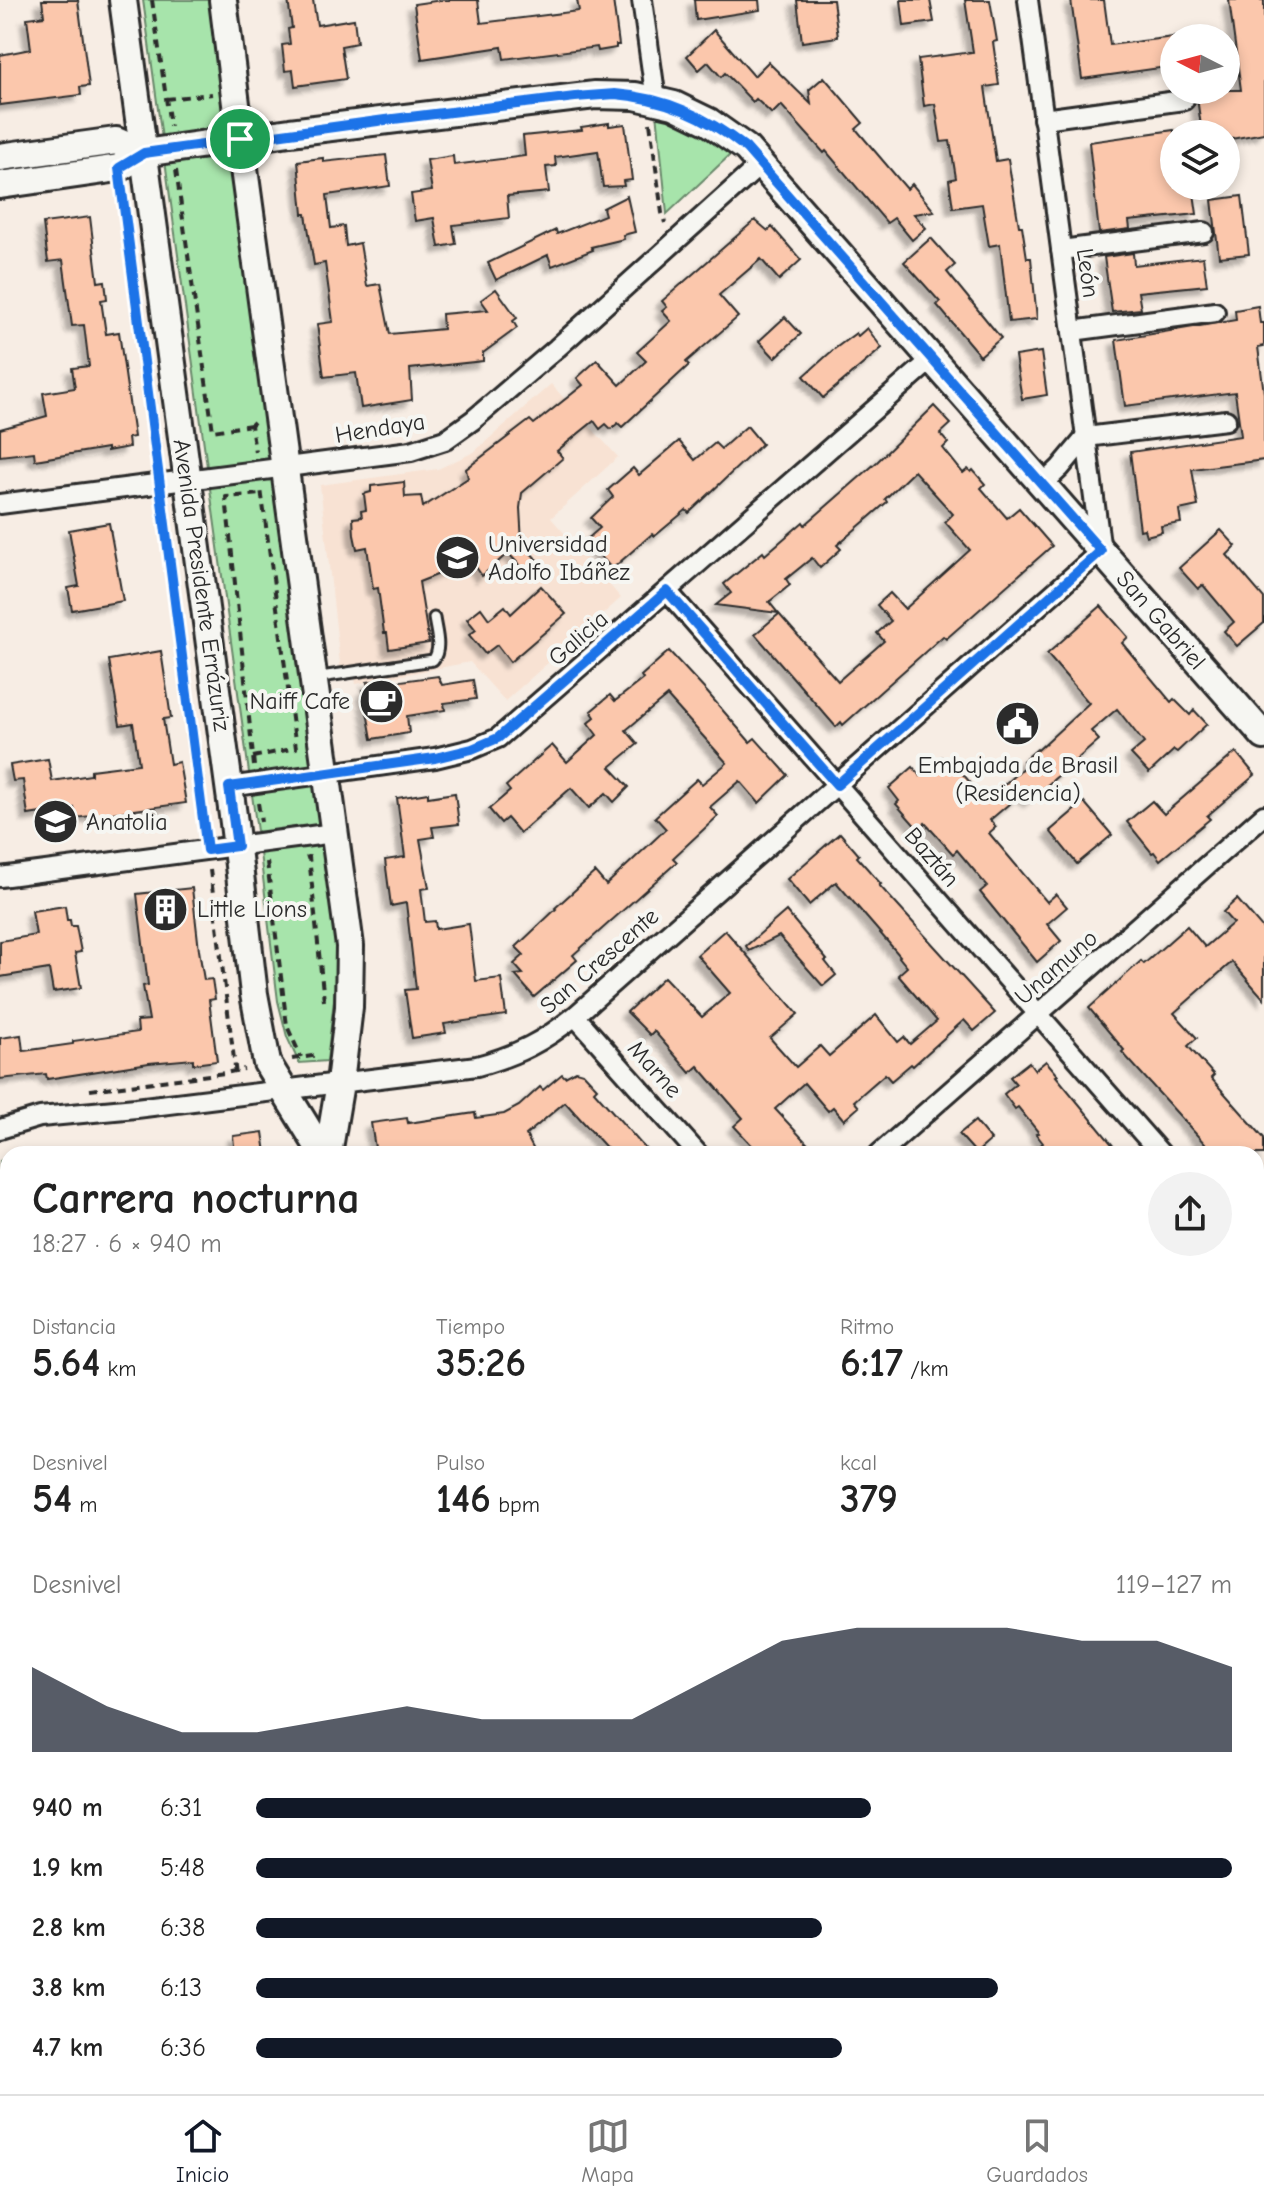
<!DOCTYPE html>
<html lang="es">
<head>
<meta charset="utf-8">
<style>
  body { margin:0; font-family:"Comic Neue",sans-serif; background:#f2f2f2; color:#222; height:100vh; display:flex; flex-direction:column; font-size:30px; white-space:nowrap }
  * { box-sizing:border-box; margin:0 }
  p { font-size:26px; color:#767676 }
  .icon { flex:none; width:44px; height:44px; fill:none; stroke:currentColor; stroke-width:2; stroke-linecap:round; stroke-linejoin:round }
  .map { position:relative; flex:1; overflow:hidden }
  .drawer { position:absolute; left:0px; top:1146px; width:1264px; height:948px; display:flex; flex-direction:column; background:#fff; border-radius:24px 24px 0 0; box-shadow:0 4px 12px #0003 }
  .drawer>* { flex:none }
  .needle { width:52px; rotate:276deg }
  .fabs { position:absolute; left:1160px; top:24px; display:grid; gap:16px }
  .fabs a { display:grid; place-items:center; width:80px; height:80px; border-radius:50%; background:#fff; box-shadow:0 4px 12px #0003; font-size:40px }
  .pin { position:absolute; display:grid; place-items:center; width:68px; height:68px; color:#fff; margin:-34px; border:4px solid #fff; border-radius:50%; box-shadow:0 2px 8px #0007 }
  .round { display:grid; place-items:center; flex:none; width:84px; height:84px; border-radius:42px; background:#f2f2f2 }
  .head { display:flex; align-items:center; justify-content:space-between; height:136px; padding:0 32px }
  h1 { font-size:44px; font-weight:700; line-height:60px }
  .stats { display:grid; grid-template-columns:repeat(3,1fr); gap:12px; height:136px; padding:8px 32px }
  .stats div { display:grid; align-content:center }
  .stats b { font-size:40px; font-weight:700 }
  .stats small { font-size:22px; font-weight:400 }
  .stats p { font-size:22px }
  .chart { height:224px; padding:16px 32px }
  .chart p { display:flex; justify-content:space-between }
  .chart svg { width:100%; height:144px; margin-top:8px; fill:#111827; opacity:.7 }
  ul { padding:0 32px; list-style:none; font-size:26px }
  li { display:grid; grid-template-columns:128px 96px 1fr; align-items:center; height:60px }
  li i { height:20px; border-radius:10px; background:#111827 }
  .tab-bar { display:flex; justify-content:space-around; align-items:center; height:112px; border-top:2px solid #e0e0e0; background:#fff; font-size:22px; color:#767676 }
  .tab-bar a { display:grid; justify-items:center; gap:4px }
  .tab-bar .current { color:#111827 }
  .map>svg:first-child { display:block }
  .built { fill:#f8e2d3 }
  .green { fill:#a7e4ab; stroke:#69886b; stroke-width:2 }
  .building { fill:#fbc7ac; stroke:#2b2b2b; stroke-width:2; filter:url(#shadow) }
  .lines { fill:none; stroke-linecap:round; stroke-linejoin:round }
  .lane-casing { stroke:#2b2b2b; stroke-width:15 }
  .street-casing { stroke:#2b2b2b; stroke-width:24 }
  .secondary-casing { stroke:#2b2b2b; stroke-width:32 }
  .path { stroke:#2b2b2b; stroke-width:4; stroke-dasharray:8 6; stroke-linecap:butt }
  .lane { stroke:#f6f6f2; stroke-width:9 }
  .street { stroke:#f6f6f2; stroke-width:18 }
  .secondary { stroke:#f6f6f2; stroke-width:26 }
  .route-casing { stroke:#fff; stroke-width:16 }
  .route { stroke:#1a73e8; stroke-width:10 }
  .labels { text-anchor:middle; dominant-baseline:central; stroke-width:8; stroke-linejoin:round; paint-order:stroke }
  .street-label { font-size:24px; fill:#2b2b2b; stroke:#f6f6f2 }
  .poi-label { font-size:24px; fill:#2b2b2b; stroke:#f6f6f2; text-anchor:start }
</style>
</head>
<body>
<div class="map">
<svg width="1264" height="2094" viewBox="0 0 1264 2094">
  <defs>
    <filter id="shadow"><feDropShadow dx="-6" dy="6" stdDeviation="2" flood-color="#0004"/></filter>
  </defs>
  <rect width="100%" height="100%" fill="#f7ede4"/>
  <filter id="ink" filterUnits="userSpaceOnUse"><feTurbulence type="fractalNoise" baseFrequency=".0125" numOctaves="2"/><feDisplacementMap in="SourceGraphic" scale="16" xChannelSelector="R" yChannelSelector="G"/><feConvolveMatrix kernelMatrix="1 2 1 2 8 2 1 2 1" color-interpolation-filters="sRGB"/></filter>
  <g filter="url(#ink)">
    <g class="built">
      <polygon points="551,384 618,457 551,518 621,598 505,701 470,662 356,684 355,679 342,681 320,485 438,469 474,452"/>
      <polygon points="543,2086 686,2086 687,2094 535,2094"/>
    </g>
    <g class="green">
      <polygon points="143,0 212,0 336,939 335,991 327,1061 299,1063 287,1037 278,1001 260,853"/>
      <polygon points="657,112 685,122 731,154 667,214"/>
      <polygon points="5,1159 8,1164 8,2086 263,2086 255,2094 0,2094 0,1161"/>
      <polygon points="1264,1301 1264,1384 1256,1391 1256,1308"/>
    </g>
    <g class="building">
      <polygon points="42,0 78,0 89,86 80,87 81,95 0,105 0,55 31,49 27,18 44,16"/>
      <polygon points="288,0 313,0 317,25 354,19 357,43 341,46 346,79 295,86 293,70 285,71 282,45 290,44 288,29 292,28"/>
      <polygon points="442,0 478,0 481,23 579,11 577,0 613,0 619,45 616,45 616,48 598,51 597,47 504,59 502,47 422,59 414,4"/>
      <polygon points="694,0 759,0 760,10 696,20"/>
      <polygon points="797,0 833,0 838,37 802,42"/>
      <polygon points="901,0 930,0 934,22 904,26"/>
      <polygon points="965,0 990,0 997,41 993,42 999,85 985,87 996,161 1008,159 1019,226 1022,226 1027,258 1031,258 1037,319 1009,322 1000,244 989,246 982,204 953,208 949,180 956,178 950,141 941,142 935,104 924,106 918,59 973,52"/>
      <polygon points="1071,0 1104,0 1110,45 1174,37 1174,66 1082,79"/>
      <polygon points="1229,0 1264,0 1264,133 1226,140 1226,134 1202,134 1196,90 1241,90"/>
      <polygon points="714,30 754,76 768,62 811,104 809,90 824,77 863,123 856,129 907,189 912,184 934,211 914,214 926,228 912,240 894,218 887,223 826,151 824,153 781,105 772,114 756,99 753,102 725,73 721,77 708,62 699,70 687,56"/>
      <polygon points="609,123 609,126 625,124 632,180 623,181 624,186 603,187 598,151 555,157 556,166 546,167 549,192 507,196 509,218 453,225 456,244 439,247 434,218 415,221 411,194 432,191 427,160 453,156 454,165 525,156 523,136 582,130 581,127"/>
      <polygon points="1174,130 1174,186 1193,186 1197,214 1129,221 1130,229 1099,233 1089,142"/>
      <polygon points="386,155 390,186 327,195 331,228 344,226 346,246 360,243 367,286 380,284 390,334 443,329 442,314 488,310 481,300 496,289 517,318 513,321 517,328 483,353 483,361 410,369 412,400 361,408 356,373 324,377 317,324 333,322 325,263 314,265 306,214 303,214 298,161 323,158 323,162"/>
      <polygon points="627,196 635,232 623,235 624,239 591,247 593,250 552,266 548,255 496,280 488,263 556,230 557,234 605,215 603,208"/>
      <polygon points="1242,196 1249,254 1219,257 1212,200"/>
      <polygon points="90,217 98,282 105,281 107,299 101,300 106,334 119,332 134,437 128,438 129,447 107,451 107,448 35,460 34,452 0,456 0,429 47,416 43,393 75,388 72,368 89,366 84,325 72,326 63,260 48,262 43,223"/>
      <polygon points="755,220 768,231 772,227 801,260 779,280 761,259 719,295 738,317 686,362 689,365 622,427 618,423 611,429 606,424 600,429 594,421 557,451 563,458 522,493 520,508 522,543 538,561 526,572 508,553 482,576 472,561 419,582 429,643 389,649 387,633 384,633 378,588 373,589 367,547 357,549 354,535 353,518 362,517 361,511 366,510 364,494 371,492 371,486 404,482 405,497 421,496 423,507 468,478 466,469 530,420 534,424 583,385 577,378 597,360 620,385 646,361 637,352 671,321 662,311 667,307 662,301"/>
      <polygon points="931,238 955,265 947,272 1001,338 980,356 937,305 940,302 904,262"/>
      <polygon points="1133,253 1134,265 1203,257 1207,285 1138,292 1141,309 1112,312 1104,257"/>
      <polygon points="1258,306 1260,323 1264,323 1264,346 1258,347 1264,393 1264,460 1192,469 1198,506 1179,510 1181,523 1161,526 1162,532 1146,536 1144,529 1140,530 1130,452 1241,436 1235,392 1125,406 1116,340 1236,320 1235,310"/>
      <polygon points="785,317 801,334 775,358 759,341"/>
      <polygon points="867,328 882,348 823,398 804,376 833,350 856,333 858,336"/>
      <polygon points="1041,352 1047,395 1022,399 1015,356"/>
      <polygon points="934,406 951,424 940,434 948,443 943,448 963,473 968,469 971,472 973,470 985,484 981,488 1007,518 1019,508 1052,546 946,639 943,636 843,725 841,722 836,727 755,634 779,614 838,681 884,641 877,633 891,621 877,605 890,593 905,609 970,550 945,522 953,514 914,471 885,499 887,502 837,545 841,549 820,568 812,558 786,579 790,585 769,602 778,613 716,605 731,593 724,584 763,552 765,555 803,522 805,525 877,462"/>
      <polygon points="747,426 762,444 689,513 686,510 655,536 652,534 612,569 586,540 600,528 591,518 613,497 608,490 633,468 639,475 679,441 695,460 715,443 721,449"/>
      <polygon points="109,523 123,601 72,610 68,588 79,586 69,530"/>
      <polygon points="1221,530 1236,546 1227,555 1264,598 1264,623 1237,646 1224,631 1234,622 1203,585 1198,589 1179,568"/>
      <polygon points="541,586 566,614 510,662 497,645 485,654 469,635 476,630 467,619 481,608 489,619 505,606 511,614"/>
      <polygon points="1101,606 1128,637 1122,643 1171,702 1174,699 1190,715 1194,710 1207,724 1177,752 1174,750 1149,773 1131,754 1144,743 1117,709 1091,731 1099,740 1029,801 1022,793 990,820 996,827 989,833 1047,902 1056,894 1067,907 1047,924 1061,941 1037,962 980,892 987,886 957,850 953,854 925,823 918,829 896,804 899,801 889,788 913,767 920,776 941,757 952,769 956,766 981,795 983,793 988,799 1026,765 1023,761 1037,749 1038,750 1089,703 1047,654"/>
      <polygon points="161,651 171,718 163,719 170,764 179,762 186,803 76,818 74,808 28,815 23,780 13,781 10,765 48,759 52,781 91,775 91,770 139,764 133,723 120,725 109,660"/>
      <polygon points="669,651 707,692 750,742 755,738 788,775 759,803 740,781 710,807 718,816 673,858 677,862 573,955 577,960 534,997 515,975 523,974 514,964 524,955 516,947 556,909 555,908 595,872 606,885 666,829 655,817 697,779 702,784 727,763 667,696 626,730 638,744 610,767 629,787 614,802 606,793 589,808 571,788 520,833 507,818 501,823 489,809 510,791 506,786 552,745 567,762 597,735 588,723 595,717 591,711 610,695 615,701 643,679 641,676"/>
      <polygon points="438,676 442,685 473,680 476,699 444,703 445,710 407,716 409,733 372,739 363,690 369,689 367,682 393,678 394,682"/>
      <polygon points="1236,752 1255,775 1207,816 1210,819 1160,860 1154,852 1152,853 1127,822 1152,801 1164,814"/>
      <polygon points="428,793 428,797 455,793 459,824 432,827 434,837 420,839 429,888 421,889 425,922 435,921 436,929 469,924 476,981 501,978 506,1015 444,1024 446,1033 412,1038 405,990 416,989 406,903 391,906 385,860 405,857 397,798"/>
      <polygon points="1084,802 1112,835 1077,864 1050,831"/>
      <polygon points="840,833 859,855 857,857 881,884 879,885 995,1013 974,1031 964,1020 913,1066 911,1064 891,1081 885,1074 854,1101 859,1107 844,1120 833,1107 828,1111 804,1083 775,1109 817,1154 760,1154 734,1126 743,1118 698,1066 690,1073 654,1031 650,1035 627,1012 664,977 702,1017 730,993 697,955 725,930 798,1014 770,1038 796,1067 820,1046 829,1056 876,1015 898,1042 904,1037 910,1044 937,1021 898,975 907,967 899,957 900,956 836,882 809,905 787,879"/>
      <polygon points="192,888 199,950 204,980 212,979 215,999 209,1000 217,1061 193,1064 193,1059 149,1063 47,1079 46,1074 0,1079 0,1038 21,1035 23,1051 73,1044 73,1041 138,1032 137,1021 149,1020 143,986 148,985 137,894"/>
      <polygon points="1237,899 1264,930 1264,999 1232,962 1174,1013 1197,1038 1188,1046 1214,1075 1211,1078 1264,1138 1264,1154 1214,1154 1122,1052 1124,1050 1089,1008 1141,961 1144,964 1187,926 1205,947 1233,923 1223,912"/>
      <polygon points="65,906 67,920 70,920 71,926 76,926 81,952 75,953 81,988 53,992 49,969 0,977 0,941 36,935 32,911"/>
      <polygon points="786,911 827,960 825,961 836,975 823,986 779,936 749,951 746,946"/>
      <polygon points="1046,1061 1058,1075 1056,1076 1120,1154 1030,1154 1043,1143 1036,1134 1039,1133 1018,1107 1015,1109 1004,1094 1016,1084 1010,1077 1029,1062 1035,1070"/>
      <polygon points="576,1071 583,1073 597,1088 594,1091 650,1154 612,1154 565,1102 526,1135 536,1154 485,1154 484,1149 459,1152 458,1148 418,1154 376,1154 371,1123 407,1118 408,1123 475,1113 476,1118 504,1114 519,1106 540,1087 543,1090 562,1074 565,1077"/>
      <polygon points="975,1121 991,1140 976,1153 959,1134"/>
      <polygon points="263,1132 266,1153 235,1154 233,1136"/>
    </g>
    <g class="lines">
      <defs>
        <g id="lane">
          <path d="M314,678L433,660C442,649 436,632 434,618"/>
          <polyline points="0,1208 2,1208 8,1218"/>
        </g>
        <g id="street">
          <polyline points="642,0 656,100"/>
          <polyline points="1043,119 1184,100"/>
          <polyline points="1061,250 1204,232"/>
          <polyline points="1072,331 1215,312"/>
          <polyline points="1042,485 1060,468 1086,437 1226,420"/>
          <polyline points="0,504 411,451 445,440 473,420 557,348 761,164"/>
          <polyline points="667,591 1161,1154"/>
          <polyline points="229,787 435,758 472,749 498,738 931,360"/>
          <polyline points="0,877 334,833"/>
          <polyline points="575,1016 698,1154"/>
          <path d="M0,1129L40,1117L136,1108L477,1066C517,1055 543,1042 575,1016L1101,551L1028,0"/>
          <polyline points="879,1154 1264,815"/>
          <polyline points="1256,1772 1264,1771"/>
          <polyline points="1256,1960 1264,1958"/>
          <polyline points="716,2086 717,2094"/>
          <polyline points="1070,2086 1071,2094"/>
        </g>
        <g id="secondary">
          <polyline points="123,0 234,823 254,994 267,1063 323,1154"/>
          <polyline points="223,0 245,176 350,946 349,1007 340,1083 328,1154"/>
          <polyline points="0,157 116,141 144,153"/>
          <polyline points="0,185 119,168 144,153 290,132 595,95 635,96 674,105 709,122 746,148 1264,736"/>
          <polyline points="1256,1231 1264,1225"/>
          <polyline points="1256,1441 1264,1435"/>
          <polyline points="350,2086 351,2094"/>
          <polyline points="287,2094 295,2086"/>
          <polyline points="475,2094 484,2086"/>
        </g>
      </defs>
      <use href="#lane" class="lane-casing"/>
      <use href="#street" class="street-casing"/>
      <use href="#secondary" class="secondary-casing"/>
      <g class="path">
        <polyline points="152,0 170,126"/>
        <polyline points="166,99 212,94"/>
        <polyline points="650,123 662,213 665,223"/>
        <polyline points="176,170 213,431 251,425"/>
        <polyline points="122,191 157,464"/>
        <polyline points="254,422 251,425 255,452"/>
        <polyline points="162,501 205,833"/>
        <polyline points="253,757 296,748 261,489"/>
        <polyline points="254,766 226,497 261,494"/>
        <polyline points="258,803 261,822"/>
        <polyline points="306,858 309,857 324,1001"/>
        <polyline points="267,862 287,1026 301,1057"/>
        <polyline points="210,870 236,1075"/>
        <polyline points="292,1059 319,1055"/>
        <polyline points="90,1090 225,1073 244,1069"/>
        <polyline points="0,1351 8,1361"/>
        <polyline points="1256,1352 1264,1347"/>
        <polyline points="1256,1380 1264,1373"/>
        <polyline points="0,1829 8,1823"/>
        <polyline points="1044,2086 1046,2094"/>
        <polyline points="1096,2086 1097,2094"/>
        <polyline points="409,2094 419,2086"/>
        <polyline points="523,2094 533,2086"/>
      </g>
      <use href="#lane" class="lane"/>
      <use href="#street" class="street"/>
      <use href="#secondary" class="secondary"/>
    </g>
  </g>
  <g class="lines" filter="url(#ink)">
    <defs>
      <path id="route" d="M615,94C665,98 706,116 746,148L1101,551L837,785L667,591L498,738L472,749L435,758L229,787L237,846L207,850L119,168L144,153L385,120L575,97Z"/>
    </defs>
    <use href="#route" class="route-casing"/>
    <use href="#route" class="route"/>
  </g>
  <defs>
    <symbol id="university-disc" viewBox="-11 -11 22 22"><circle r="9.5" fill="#2b2b2b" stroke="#f6f6f2"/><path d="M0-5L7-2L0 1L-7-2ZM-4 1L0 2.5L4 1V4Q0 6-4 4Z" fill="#fff"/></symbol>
    <symbol id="cafe-disc" viewBox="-11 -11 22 22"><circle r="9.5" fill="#2b2b2b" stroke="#f6f6f2"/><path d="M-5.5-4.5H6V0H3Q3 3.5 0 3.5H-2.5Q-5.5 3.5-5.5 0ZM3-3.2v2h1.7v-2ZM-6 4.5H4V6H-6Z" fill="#fff"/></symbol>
    <symbol id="civic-disc" viewBox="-11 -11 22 22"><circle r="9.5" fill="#2b2b2b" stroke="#f6f6f2"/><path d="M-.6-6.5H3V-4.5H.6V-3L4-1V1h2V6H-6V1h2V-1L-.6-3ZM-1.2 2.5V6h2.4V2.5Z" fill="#fff"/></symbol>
    <symbol id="school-disc" viewBox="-11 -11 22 22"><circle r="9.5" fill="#2b2b2b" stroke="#f6f6f2"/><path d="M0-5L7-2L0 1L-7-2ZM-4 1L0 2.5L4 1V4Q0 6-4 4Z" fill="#fff"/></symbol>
    <symbol id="building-disc" viewBox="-11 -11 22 22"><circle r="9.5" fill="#2b2b2b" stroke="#f6f6f2"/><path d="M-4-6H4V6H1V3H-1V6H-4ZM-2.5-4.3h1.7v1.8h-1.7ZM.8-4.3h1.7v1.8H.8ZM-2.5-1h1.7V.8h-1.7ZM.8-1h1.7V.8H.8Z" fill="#fff"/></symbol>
  </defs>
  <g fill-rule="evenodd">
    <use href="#university-disc" x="432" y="532" width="51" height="51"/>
    <use href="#cafe-disc" x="356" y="676" width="51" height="51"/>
    <use href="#civic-disc" x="992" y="698" width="51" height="51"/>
    <use href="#school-disc" x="30" y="796" width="51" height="51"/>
    <use href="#building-disc" x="140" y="884" width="51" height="51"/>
  </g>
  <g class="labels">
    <g class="street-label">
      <text transform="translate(1088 273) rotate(82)">León</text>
      <text transform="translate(380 428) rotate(-9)">Hendaya</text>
      <text transform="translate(202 585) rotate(82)">Avenida Presidente Errázuriz</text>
      <text transform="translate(1161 620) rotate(49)">San Gabriel</text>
      <text transform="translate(578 638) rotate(-41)">Galicia</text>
      <text transform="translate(932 857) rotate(49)">Baztán</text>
      <text transform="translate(599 961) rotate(-41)">San Crescente</text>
      <text transform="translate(1056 967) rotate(-41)">Unamuno</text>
      <text transform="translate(655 1069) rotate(48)">Marne</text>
    </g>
    <g class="poi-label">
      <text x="488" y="544">Universidad<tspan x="488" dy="28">Adolfo Ibáñez</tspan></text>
      <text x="350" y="701" text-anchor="end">Naiff Cafe</text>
      <text x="1018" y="765" text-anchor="middle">Embajada de Brasil<tspan x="1018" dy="28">(Residencia)</tspan></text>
      <text x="86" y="822">Anatolia</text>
      <text x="197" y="909">Little Lions</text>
    </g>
  </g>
</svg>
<div class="fabs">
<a><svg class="needle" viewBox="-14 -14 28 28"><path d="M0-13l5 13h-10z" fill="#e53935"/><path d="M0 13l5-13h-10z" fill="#767676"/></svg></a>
<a><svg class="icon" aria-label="layers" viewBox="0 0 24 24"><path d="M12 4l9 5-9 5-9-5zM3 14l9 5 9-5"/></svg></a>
</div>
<div class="pin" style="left:240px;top:139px;background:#1e9e55"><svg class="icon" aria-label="arrive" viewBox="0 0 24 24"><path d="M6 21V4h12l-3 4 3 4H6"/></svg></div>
<section class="drawer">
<div class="head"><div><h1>Carrera nocturna</h1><p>18:27 · 6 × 940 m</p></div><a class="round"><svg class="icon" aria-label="share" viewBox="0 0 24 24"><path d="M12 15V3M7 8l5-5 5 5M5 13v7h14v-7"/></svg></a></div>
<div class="stats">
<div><p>Distancia</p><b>5.64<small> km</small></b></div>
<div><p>Tiempo</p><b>35:26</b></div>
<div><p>Ritmo</p><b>6:17<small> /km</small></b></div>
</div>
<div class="stats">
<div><p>Desnivel</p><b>54<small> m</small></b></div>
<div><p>Pulso</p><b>146<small> bpm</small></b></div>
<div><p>kcal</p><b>379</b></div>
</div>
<div class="chart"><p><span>Desnivel</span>119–127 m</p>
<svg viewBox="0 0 160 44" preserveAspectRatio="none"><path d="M0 44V18L10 30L20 38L30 38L40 34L50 30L60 34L70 34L80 34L90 22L100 10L110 6L120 6L130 6L140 10L150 10L160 18V44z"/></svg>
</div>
<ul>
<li><b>940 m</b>6:31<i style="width:63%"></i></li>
<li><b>1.9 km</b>5:48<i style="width:100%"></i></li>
<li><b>2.8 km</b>6:38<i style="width:58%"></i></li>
<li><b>3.8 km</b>6:13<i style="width:76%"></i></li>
<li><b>4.7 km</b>6:36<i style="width:60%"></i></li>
</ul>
</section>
</div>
<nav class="tab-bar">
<a class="current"><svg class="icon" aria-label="home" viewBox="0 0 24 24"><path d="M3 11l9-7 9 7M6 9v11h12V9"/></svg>Inicio</a>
<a><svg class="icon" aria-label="map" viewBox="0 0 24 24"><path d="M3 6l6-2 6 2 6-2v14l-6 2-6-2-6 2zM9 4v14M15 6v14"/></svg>Mapa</a>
<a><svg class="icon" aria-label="saved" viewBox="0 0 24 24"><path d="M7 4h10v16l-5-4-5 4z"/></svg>Guardados</a>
</nav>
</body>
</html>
